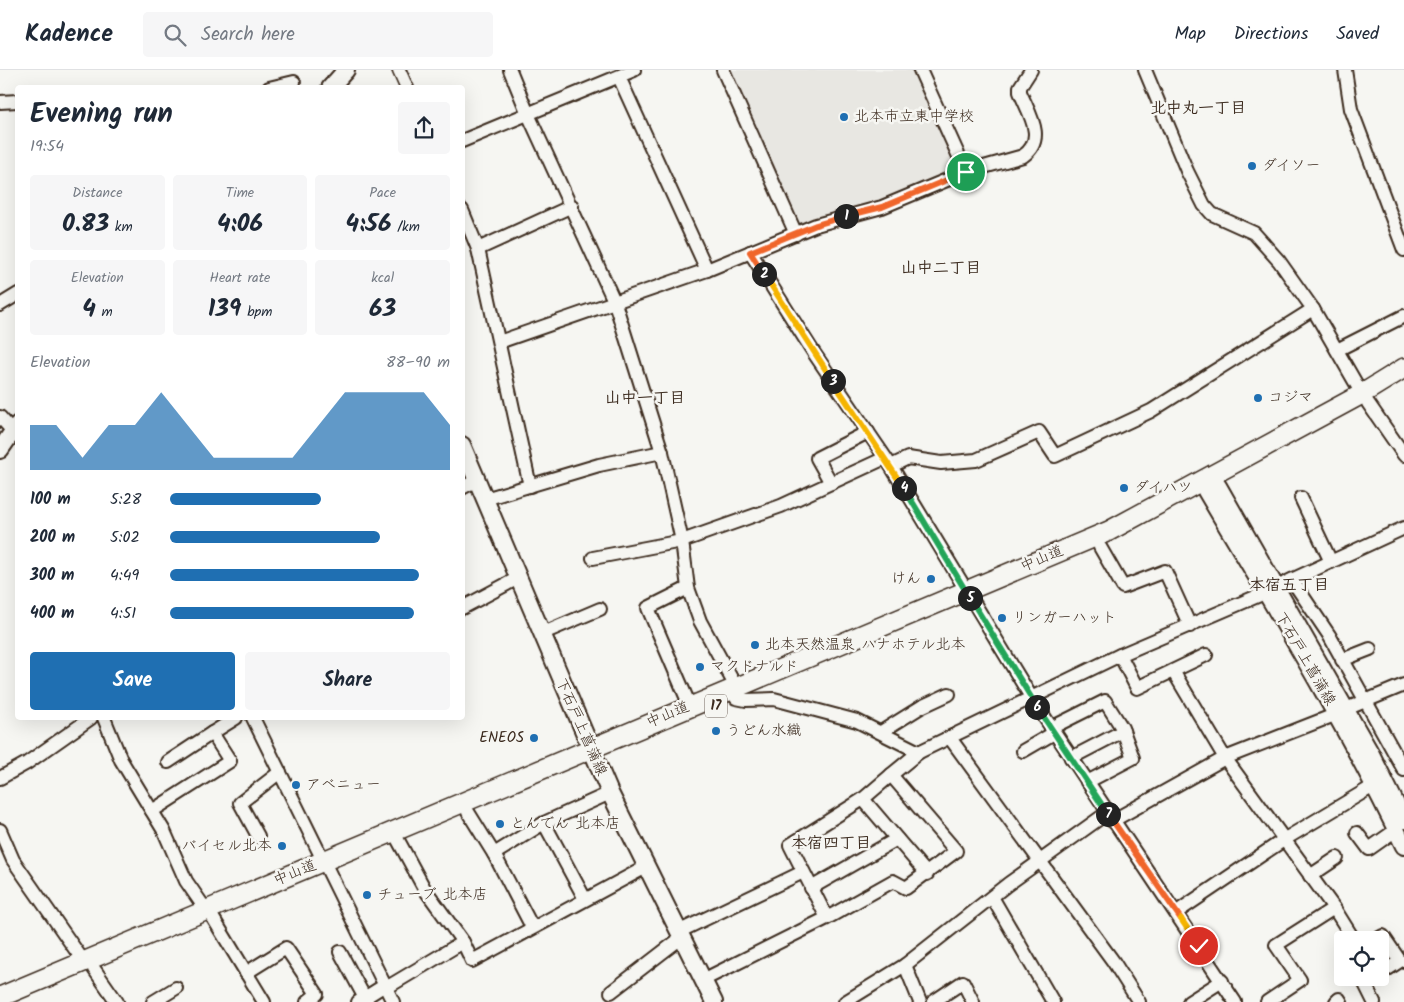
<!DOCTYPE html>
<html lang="en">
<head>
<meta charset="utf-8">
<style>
  body { margin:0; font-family:Kalam,"Klee One",sans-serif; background:#f6f6f7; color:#1f2937; height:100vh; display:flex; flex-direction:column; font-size:19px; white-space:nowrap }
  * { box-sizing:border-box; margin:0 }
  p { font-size:16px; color:#747a83 }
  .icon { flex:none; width:28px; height:28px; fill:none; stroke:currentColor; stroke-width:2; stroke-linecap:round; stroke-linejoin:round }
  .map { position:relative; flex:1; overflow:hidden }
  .panel { position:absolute; left:15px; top:15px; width:450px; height:635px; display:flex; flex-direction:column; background:#fff; border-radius:5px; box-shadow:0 5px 20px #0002 }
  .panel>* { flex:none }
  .tools { position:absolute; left:1334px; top:861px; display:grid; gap:10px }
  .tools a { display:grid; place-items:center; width:55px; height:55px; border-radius:5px; background:#fff; box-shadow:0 5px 20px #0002; font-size:25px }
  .pin { position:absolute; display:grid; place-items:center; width:42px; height:42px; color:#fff; margin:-21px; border:2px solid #fff; border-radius:50%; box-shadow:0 1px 5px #0007 }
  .km { position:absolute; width:25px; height:25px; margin:-12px; border-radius:50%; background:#222; color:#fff; font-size:14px; line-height:25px; text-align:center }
  .round { display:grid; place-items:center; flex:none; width:52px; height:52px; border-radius:5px; background:#f6f6f7 }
  .head { display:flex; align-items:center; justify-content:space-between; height:85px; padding:0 15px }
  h1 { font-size:28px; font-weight:700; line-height:38px }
  .stats { display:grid; grid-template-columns:repeat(3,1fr); gap:8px; height:85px; padding:5px 15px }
  .stats div { display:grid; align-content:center; border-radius:5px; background:#f6f6f7; text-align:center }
  .stats b { font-size:25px; font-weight:700 }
  .stats small { font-size:14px; font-weight:400 }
  .stats p { font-size:14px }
  .chart { height:140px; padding:10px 15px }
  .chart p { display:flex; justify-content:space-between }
  .chart svg { width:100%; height:90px; margin-top:5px; fill:#1f6fb2; opacity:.7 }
  .action { display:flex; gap:10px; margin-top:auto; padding:10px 15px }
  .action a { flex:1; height:58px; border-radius:5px; background:#1f6fb2; color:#fff; font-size:20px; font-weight:700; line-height:58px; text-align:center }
  .action a+a { background:#f6f6f7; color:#1f2937 }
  ul { padding:0 15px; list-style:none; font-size:16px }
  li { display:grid; grid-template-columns:80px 60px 1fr; align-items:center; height:38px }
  li i { height:12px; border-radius:6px; background:#1f6fb2 }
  header { display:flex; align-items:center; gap:30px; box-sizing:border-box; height:70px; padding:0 25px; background:#fff; border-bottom:1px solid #e0e1e3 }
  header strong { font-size:24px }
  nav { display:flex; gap:28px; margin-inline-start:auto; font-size:18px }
  .search { width:350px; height:45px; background:#f6f6f7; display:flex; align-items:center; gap:12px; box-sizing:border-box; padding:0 18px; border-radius:5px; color:#747a83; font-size:19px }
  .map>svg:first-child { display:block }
  .built { fill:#e8e7e2 }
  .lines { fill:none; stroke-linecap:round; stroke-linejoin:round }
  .minor-casing { stroke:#3b2a1e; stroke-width:16 }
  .major-casing { stroke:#3b2a1e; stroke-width:20 }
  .highway-casing { stroke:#3b2a1e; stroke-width:22 }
  .minor { stroke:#f6f6f2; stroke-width:12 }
  .major { stroke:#f6f6f2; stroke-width:16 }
  .highway { stroke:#f6f6f2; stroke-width:19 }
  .split-1-casing { stroke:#fff; stroke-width:10 }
  .split-2-casing { stroke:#fff; stroke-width:10 }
  .split-3-casing { stroke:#fff; stroke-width:10 }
  .split-4-casing { stroke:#fff; stroke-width:10 }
  .split-5-casing { stroke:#fff; stroke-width:10 }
  .split-6-casing { stroke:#fff; stroke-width:10 }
  .split-7-casing { stroke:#fff; stroke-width:10 }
  .split-8-casing { stroke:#fff; stroke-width:10 }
  .split-9-casing { stroke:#fff; stroke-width:10 }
  .split-1 { stroke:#f0652b; stroke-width:6 }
  .split-2 { stroke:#f0652b; stroke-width:6 }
  .split-3 { stroke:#f5b400; stroke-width:6 }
  .split-4 { stroke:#f5b400; stroke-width:6 }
  .split-5 { stroke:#22a559; stroke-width:6 }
  .split-6 { stroke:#22a559; stroke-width:6 }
  .split-7 { stroke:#22a559; stroke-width:6 }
  .split-8 { stroke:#f0652b; stroke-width:6 }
  .split-9 { stroke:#f5b400; stroke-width:6 }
  .poi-dot { fill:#1f6fb2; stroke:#f6f6f2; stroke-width:2 }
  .labels { text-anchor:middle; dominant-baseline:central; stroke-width:5; stroke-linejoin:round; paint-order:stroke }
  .shield { fill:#f6f6f2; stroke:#73675e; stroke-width:1 }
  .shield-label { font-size:14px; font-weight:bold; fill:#3b2a1e }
  .poi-label { font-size:15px; fill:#3b2a1e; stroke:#f6f6f2; text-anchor:start }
  .street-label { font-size:15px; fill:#3b2a1e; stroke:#f6f6f2 }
  .neighbourhood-label { font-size:16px; font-weight:bold; fill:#3b2a1e; stroke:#f6f6f2 }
</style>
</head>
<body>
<header>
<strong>Kadence</strong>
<div class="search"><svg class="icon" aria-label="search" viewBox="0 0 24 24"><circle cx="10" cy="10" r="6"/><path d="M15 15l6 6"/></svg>Search here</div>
<nav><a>Map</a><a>Directions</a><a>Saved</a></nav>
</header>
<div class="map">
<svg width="1404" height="932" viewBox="0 0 1404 932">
  <rect width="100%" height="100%" fill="#f6f6f2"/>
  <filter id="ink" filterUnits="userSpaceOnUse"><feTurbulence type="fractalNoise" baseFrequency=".02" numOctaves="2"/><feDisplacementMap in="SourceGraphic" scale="10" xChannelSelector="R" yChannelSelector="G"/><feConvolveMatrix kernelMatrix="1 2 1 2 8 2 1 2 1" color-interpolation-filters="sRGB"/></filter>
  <g filter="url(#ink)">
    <polygon class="built" points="729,0 915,0 958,95 958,102 883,132 800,154"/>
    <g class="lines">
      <defs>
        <g id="minor">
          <polyline points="399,0 407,18"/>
          <polyline points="510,0 528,44 615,233 662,382 682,471 688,518 700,551 736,617"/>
          <polyline points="723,0 796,164"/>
          <polyline points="920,0 966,102"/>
          <polyline points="1145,0 1187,101 1204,135 1212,144 1254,163 1279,191 1313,239 1362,324"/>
          <polyline points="1345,0 1351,39 1404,180"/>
          <polyline points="619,7 707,200"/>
          <polyline points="269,18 294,12"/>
          <polyline points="0,32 18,31"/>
          <polyline points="462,71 634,0"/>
          <polyline points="462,140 478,179 530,416"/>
          <polyline points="478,179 572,136"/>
          <polyline points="750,182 814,283 891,396 1031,627 1235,932"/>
          <polyline points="0,235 18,224"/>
          <path d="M499,272L707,200L816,155L882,137L966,102L1023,86C1047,69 1029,44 1020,22V17L1031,0"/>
          <polyline points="1337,280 1404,246"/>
          <polyline points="1368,333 1404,385"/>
          <polyline points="0,347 18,367"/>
          <polyline points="891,396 908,388 941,393 976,390 1039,362 1055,386 1151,341 1313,239"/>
          <polyline points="831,413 817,388 868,362"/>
          <polyline points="462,418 477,410"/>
          <polyline points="1301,428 1331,492"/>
          <polyline points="485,429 599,395 662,382"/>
          <polyline points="1100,477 1123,517 1165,501 1190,556"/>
          <polyline points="593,488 682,471 781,436 885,388"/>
          <polyline points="1292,510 1329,565 1404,700"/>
          <polyline points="1285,513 1404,458"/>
          <polyline points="688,518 648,538 690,636"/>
          <polyline points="462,538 518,508"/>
          <polyline points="541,564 600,539"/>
          <polyline points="1120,585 1137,618 1206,585"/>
          <polyline points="1342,590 1370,579"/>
          <polyline points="1173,601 1225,688 1334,838 1354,870"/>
          <polyline points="736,628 746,630 774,629 857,651 919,682 1120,585 1267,522"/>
          <polyline points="1346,639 1404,615"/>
          <polyline points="104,648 121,690 164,761 186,811 206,840"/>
          <polyline points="253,648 393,932"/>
          <polyline points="1051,658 1105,631 1122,658 1133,688 1087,712"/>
          <polyline points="881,662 921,637 949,624"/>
          <polyline points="950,668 1113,891 1139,932"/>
          <polyline points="1023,681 1054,663"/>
          <polyline points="1071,688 1123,661"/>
          <polyline points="168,692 212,663"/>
          <polyline points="891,705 919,682"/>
          <polyline points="0,708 27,693 91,648"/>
          <polyline points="863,729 927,804"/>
          <polyline points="152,741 230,691 212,663 236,648"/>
          <polyline points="468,742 494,784 532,857"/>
          <polyline points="1112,751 1225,688 1337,644"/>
          <polyline points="544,753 585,829"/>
          <polyline points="0,760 13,790 84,892"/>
          <polyline points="1357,763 1369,779 1396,760"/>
          <polyline points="258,766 240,733 280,702"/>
          <polyline points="398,770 424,818 463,872 472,891 646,797"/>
          <polyline points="494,784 544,753 610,723"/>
          <polyline points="1310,806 1337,788"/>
          <polyline points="811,818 897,769"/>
          <polyline points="992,827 1053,932"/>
          <polyline points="1177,842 1285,769 1375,715"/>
          <polyline points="213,848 264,932"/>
          <polyline points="678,862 803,802"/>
          <polyline points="1376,870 1383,866 1400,891 1380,904"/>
          <polyline points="340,882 367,932"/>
          <polyline points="905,895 920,932"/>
          <polyline points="94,899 117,932"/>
          <polyline points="246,903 286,878 317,924 307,932"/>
          <polyline points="1362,908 1374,932"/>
          <polyline points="703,910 827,848 790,775 863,729 891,705 956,781 906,818 893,811 827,848"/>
          <polyline points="386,918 463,872"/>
          <polyline points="611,922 681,868"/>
          <polyline points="153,932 176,918"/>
          <polyline points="358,932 385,915"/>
          <polyline points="845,932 905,895 1008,814 1107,743"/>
          <polyline points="933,932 963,912 973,932"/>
          <polyline points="1189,932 1222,911"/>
          <polyline points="1267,932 1300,910 1276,875 1334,838"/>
          <polyline points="1336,932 1339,929 1341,932"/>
        </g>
        <g id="major">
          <polyline points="330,18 346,0"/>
          <polyline points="462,375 610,723 714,932"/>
          <polyline points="0,380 18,354"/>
          <path d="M1404,750L1371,684L1218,416L1206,410V421C1275,538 1346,654 1404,776"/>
        </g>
        <polyline id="highway" points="0,927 1109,461 1362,324 1404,298"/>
      </defs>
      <use href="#minor" class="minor-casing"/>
      <use href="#major" class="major-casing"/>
      <use href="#highway" class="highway-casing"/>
      <use href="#minor" class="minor"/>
      <use href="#major" class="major"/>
      <use href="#highway" class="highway"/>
    </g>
  </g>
  <g class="lines" filter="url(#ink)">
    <defs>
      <polyline id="split-1" points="846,146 882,137 966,102"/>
      <polyline id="split-2" points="764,204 750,182 816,155 846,146"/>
      <polyline id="split-3" points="764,204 833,311"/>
      <polyline id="split-4" points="833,311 904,418"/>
      <polyline id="split-5" points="904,418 970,528"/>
      <polyline id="split-6" points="970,528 1037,637"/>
      <polyline id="split-7" points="1037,637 1108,744"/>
      <polyline id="split-8" points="1108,744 1181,849"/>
      <polyline id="split-9" points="1181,849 1199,876"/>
    </defs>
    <use href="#split-1" class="split-1-casing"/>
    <use href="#split-2" class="split-2-casing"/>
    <use href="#split-3" class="split-3-casing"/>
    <use href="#split-4" class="split-4-casing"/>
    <use href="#split-5" class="split-5-casing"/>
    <use href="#split-6" class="split-6-casing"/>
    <use href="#split-7" class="split-7-casing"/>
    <use href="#split-8" class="split-8-casing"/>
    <use href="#split-9" class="split-9-casing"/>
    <use href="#split-1" class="split-1"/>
    <use href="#split-2" class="split-2"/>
    <use href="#split-3" class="split-3"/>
    <use href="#split-4" class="split-4"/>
    <use href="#split-5" class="split-5"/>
    <use href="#split-6" class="split-6"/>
    <use href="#split-7" class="split-7"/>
    <use href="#split-8" class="split-8"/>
    <use href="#split-9" class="split-9"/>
  </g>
  <g class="poi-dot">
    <circle cx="844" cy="47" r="5"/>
    <circle cx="1252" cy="96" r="5"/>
    <circle cx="1258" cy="328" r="5"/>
    <circle cx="1124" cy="418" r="5"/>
    <circle cx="931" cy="509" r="5"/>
    <circle cx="1002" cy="548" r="5"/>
    <circle cx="755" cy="575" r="5"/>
    <circle cx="700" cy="597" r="5"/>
    <circle cx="716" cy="661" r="5"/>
    <circle cx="534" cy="668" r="5"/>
    <circle cx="296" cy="715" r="5"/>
    <circle cx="500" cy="754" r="5"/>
    <circle cx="282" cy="776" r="5"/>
    <circle cx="367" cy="825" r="5"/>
  </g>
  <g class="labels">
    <rect class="shield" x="705" y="624.5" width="22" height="23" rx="4"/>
    <g class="shield-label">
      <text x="716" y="636">17</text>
    </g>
    <g class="poi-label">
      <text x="854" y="47">北本市立東中学校</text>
      <text x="1262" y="96">ダイソー</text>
      <text x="1268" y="328">コジマ</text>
      <text x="1134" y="418">ダイハツ</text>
      <text x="921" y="509" text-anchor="end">けん</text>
      <text x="1012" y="548">リンガーハット</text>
      <text x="765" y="575">北本天然温泉 ハナホテル北本</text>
      <text x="710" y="597">マクドナルド</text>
      <text x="726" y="661">うどん水織</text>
      <text x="524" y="668" text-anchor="end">ENEOS</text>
      <text x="306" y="715">アベニュー</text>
      <text x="510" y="754">とんでん 北本店</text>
      <text x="272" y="776" text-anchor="end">バイセル北本</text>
      <text x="377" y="825">チューブ 北本店</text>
    </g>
    <g class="street-label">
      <text transform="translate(1042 489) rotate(-23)">中山道</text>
      <text transform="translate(1305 589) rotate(60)">下石戸上菖蒲線</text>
      <text transform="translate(668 645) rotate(-23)">中山道</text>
      <text transform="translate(581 657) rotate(66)">下石戸上菖蒲線</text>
      <text transform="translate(295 803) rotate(-22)">中山道</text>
    </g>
    <g class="neighbourhood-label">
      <text x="1198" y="38">北中丸一丁目</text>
      <text x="941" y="198">山中二丁目</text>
      <text x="645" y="328">山中一丁目</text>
      <text x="1289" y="515">本宿五丁目</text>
      <text x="831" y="773">本宿四丁目</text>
    </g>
  </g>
</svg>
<div class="tools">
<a><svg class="icon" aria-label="locate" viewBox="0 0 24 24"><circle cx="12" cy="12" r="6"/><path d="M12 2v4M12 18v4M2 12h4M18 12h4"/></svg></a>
</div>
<div class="pin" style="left:966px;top:102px;background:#1e9e55"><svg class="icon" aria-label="arrive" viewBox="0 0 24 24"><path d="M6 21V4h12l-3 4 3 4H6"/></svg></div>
<div class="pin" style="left:1199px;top:876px;background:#d93025"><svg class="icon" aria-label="check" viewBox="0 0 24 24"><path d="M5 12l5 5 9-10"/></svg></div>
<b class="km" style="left:846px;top:146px">1</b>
<b class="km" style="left:764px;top:204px">2</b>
<b class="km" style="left:833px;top:311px">3</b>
<b class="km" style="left:904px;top:418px">4</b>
<b class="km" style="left:970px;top:528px">5</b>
<b class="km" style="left:1037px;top:637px">6</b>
<b class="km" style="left:1108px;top:744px">7</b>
<section class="panel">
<div class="head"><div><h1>Evening run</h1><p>19:54</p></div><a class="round"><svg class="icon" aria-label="share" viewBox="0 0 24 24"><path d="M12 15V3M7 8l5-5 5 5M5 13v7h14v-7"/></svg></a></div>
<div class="stats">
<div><p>Distance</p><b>0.83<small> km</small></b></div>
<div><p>Time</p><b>4:06</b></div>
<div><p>Pace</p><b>4:56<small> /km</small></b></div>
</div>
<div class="stats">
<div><p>Elevation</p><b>4<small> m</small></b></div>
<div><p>Heart rate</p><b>139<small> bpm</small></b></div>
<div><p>kcal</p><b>63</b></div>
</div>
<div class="chart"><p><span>Elevation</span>88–90 m</p>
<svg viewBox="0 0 160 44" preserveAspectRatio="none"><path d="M0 44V22L10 22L20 38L30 22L40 22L50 6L60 22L70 38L80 38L90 38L100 38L110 22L120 6L130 6L140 6L150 6L160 22V44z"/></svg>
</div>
<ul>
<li><b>100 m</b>5:28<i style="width:54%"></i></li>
<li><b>200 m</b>5:02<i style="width:75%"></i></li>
<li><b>300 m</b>4:49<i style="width:89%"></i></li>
<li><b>400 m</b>4:51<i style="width:87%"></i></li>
</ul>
<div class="action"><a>Save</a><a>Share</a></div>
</section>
</div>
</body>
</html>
